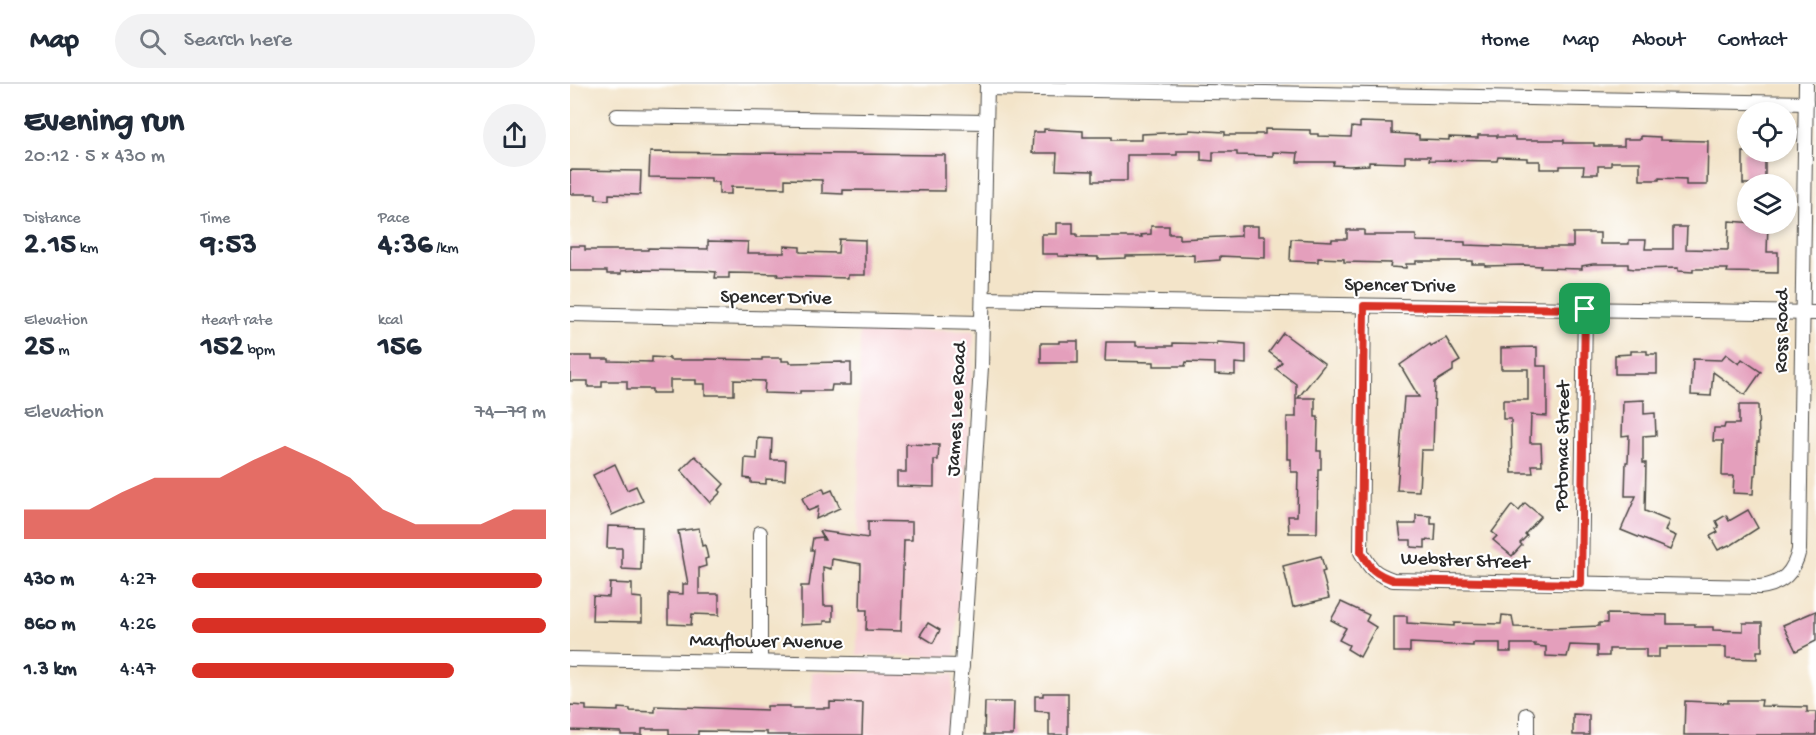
<!DOCTYPE html>
<html lang="en">
<head>
<meta charset="utf-8">
<style>
  body { margin:0; font-family:"Gochi Hand",sans-serif; background:#f2f2f3; color:#1f2937; height:100vh; display:flex; flex-direction:column; font-size:22px; white-space:nowrap }
  * { box-sizing:border-box; margin:0 }
  p { font-size:20px; color:#747a83 }
  .icon { flex:none; width:33px; height:33px; fill:none; stroke:currentColor; stroke-width:2; stroke-linecap:round; stroke-linejoin:round }
  .map { position:relative; flex:1; overflow:hidden }
  .drawer { display:flex; flex-direction:column; background:#fff; width:570px }
  .drawer>* { flex:none }
  .fabs { position:absolute; left:1167px; top:18px; display:grid; gap:12px }
  .fabs a { display:grid; place-items:center; width:60px; height:60px; border-radius:50%; background:#fff; box-shadow:0 3px 9px #0003; font-size:30px }
  .pin { position:absolute; display:grid; place-items:center; width:51px; height:51px; color:#fff; margin:-26px; border-radius:12px; box-shadow:0 3px 9px #0006 }
  .round { display:grid; place-items:center; flex:none; width:63px; height:63px; border-radius:32px; background:#f2f2f3 }
  .summary { display:flex; align-items:center; justify-content:space-between; height:102px; padding:0 24px }
  h1 { font-size:33px; font-weight:700; line-height:45px }
  .metrics { display:grid; grid-template-columns:repeat(3,1fr); gap:9px; height:102px; padding:6px 24px }
  .metrics div { display:grid; align-content:center }
  .metrics b { font-size:30px; font-weight:700 }
  .metrics small { font-size:16px; font-weight:400 }
  .metrics p { font-size:16px }
  .chart { height:168px; padding:12px 24px }
  .chart p { display:flex; justify-content:space-between }
  .chart svg { width:100%; height:108px; margin-top:6px; fill:#d93025; opacity:.7 }
  ul { padding:0 24px; list-style:none; font-size:20px }
  li { display:grid; grid-template-columns:96px 72px 1fr; align-items:center; height:45px }
  li i { height:15px; border-radius:8px; background:#d93025 }
  header { display:flex; align-items:center; gap:36px; box-sizing:border-box; height:84px; padding:0 30px; background:#fff; border-bottom:2px solid #e0e1e3 }
  header strong { font-size:28px }
  nav { display:flex; gap:33px; margin-inline-start:auto; font-size:21px }
  .search { width:420px; height:54px; background:#f2f2f3; display:flex; align-items:center; gap:15px; box-sizing:border-box; padding:0 21px; border-radius:33px; color:#747a83; font-size:22px }
  main { display:flex; flex:1; min-height:0 }
  .map>svg:first-child { display:block }
  .built { fill:#f7cfd4 }
  .building { fill:#e49fbc }
  .lines { fill:none; stroke-linecap:round; stroke-linejoin:round }
  .street-casing { stroke:#494743; stroke-width:16 }
  .street { stroke:#fff; stroke-width:14 }
  .route-casing { stroke:#fff; stroke-width:12 }
  .route { stroke:#d93025; stroke-width:8 }
  .labels { text-anchor:middle; dominant-baseline:central; stroke-width:4.5; stroke-linejoin:round; paint-order:stroke }
  .street-label { font-size:20px; fill:#2b2b2b; stroke:#fff }
</style>
</head>
<body>
<header>
<strong>Map</strong>
<div class="search"><svg class="icon" aria-label="search" viewBox="0 0 24 24"><circle cx="10" cy="10" r="6"/><path d="M15 15l6 6"/></svg>Search here</div>
<nav><a>Home</a><a>Map</a><a>About</a><a>Contact</a></nav>
</header>
<main>
<section class="drawer">
<div class="summary"><div><h1>Evening run</h1><p>20:12 · 5 × 430 m</p></div><a class="round"><svg class="icon" aria-label="share" viewBox="0 0 24 24"><path d="M12 15V3M7 8l5-5 5 5M5 13v7h14v-7"/></svg></a></div>
<div class="metrics">
<div><p>Distance</p><b>2.15<small> km</small></b></div>
<div><p>Time</p><b>9:53</b></div>
<div><p>Pace</p><b>4:36<small> /km</small></b></div>
</div>
<div class="metrics">
<div><p>Elevation</p><b>25<small> m</small></b></div>
<div><p>Heart rate</p><b>152<small> bpm</small></b></div>
<div><p>kcal</p><b>156</b></div>
</div>
<div class="chart"><p><span>Elevation</span>74–79 m</p>
<svg viewBox="0 0 160 44" preserveAspectRatio="none"><path d="M0 44V32L10 32L20 32L30 25L40 19L50 19L60 19L70 12L80 6L90 12L100 19L110 32L120 38L130 38L140 38L150 32L160 32V44z"/></svg>
</div>
<ul>
<li><b>430 m</b>4:27<i style="width:99%"></i></li>
<li><b>860 m</b>4:26<i style="width:100%"></i></li>
<li><b>1.3 km</b>4:47<i style="width:74%"></i></li>
</ul>
</section>
<div class="map">
<svg width="1246" height="651" viewBox="0 0 1246 651">
  <rect width="100%" height="100%" fill="#fff"/>
  <filter id="ink" filterUnits="userSpaceOnUse"><feTurbulence type="fractalNoise" baseFrequency=".0167" numOctaves="2"/><feDisplacementMap in="SourceGraphic" scale="12" xChannelSelector="R" yChannelSelector="G"/><feConvolveMatrix kernelMatrix="1 2 1 2 8 2 1 2 1" color-interpolation-filters="sRGB"/></filter>
  <filter id="wash" filterUnits="userSpaceOnUse"><feTurbulence type="fractalNoise" baseFrequency=".008" numOctaves="4" result="noise"/><feDisplacementMap in="SourceGraphic" scale="24" xChannelSelector="R" yChannelSelector="G"/><feGaussianBlur stdDeviation="1.35" result="paint"/><feColorMatrix in="noise" values="0 0 0 0 0 0 0 0 0 0 0 0 0 0 0 0 0 1.4 0 .05"/><feComposite in="paint" operator="in"/></filter>
  <g filter="url(#wash)">
    <rect width="100%" height="100%" fill="#f3e4c9"/>
    <g class="built">
      <polygon points="290,245 404,247 385,573 287,571"/>
      <polygon points="242,588 384,590 379,651 241,651"/>
    </g>
    <g id="blocks">
      <g class="building">
        <polygon points="790,38 822,39 822,49 849,51 849,55 879,56 879,53 908,54 908,51 927,51 927,53 945,53 945,56 994,56 994,59 1024,59 1024,62 1054,62 1054,55 1071,55 1071,52 1090,53 1090,56 1138,57 1137,101 1116,101 1116,95 1089,94 1089,96 1070,96 1070,78 1041,78 1041,82 1028,82 1028,90 1013,90 1014,82 990,82 990,85 970,85 970,77 957,77 957,74 928,73 927,77 859,76 860,72 835,72 835,79 799,78 799,81 779,82 763,81 764,78 727,78 728,69 703,68 703,72 667,71 667,68 643,68 643,77 631,76 631,67 607,67 607,71 557,71 557,97 523,97 523,87 486,86 487,69 462,69 463,48 474,48 474,45 513,47 513,53 541,53 541,56 571,56 571,50 619,48 619,46 655,48 655,51 685,51 685,50 695,50 695,45 740,46 740,50 748,50 748,52 781,53 782,43 790,44"/>
        <polygon points="80,68 375,71 375,107 273,106 273,110 252,109 252,96 215,95 215,104 161,103 161,110 149,110 149,98 141,98 141,94 79,93"/>
        <rect x="1173" y="68" width="22" height="32"/>
        <polygon points="0,86 71,87 70,111 39,110 39,116 26,115 26,110 0,110"/>
        <polygon points="1159,137 1198,140 1197,168 1208,168 1208,189 1157,188 1158,185 1123,185 1123,188 1108,187 1108,184 1064,185 1058,184 1058,180 1023,180 1012,182 1012,185 970,184 971,182 954,181 915,182 915,180 902,180 902,177 846,177 846,180 836,180 836,184 820,183 821,179 774,178 774,175 748,174 748,178 720,177 721,155 762,157 762,155 777,155 777,146 794,146 794,151 846,151 846,157 895,158 895,161 954,163 1003,163 1003,149 1030,149 1030,160 1059,160 1059,156 1076,156 1075,165 1103,165 1103,143 1117,143 1116,165 1158,166"/>
        <polygon points="487,139 503,139 503,150 507,150 507,153 572,153 571,151 581,150 581,142 599,142 599,150 609,150 609,155 671,152 671,142 688,142 688,152 695,152 695,174 650,172 650,176 624,178 624,171 556,172 556,174 528,175 528,173 488,172 488,170 472,170 472,150 487,150"/>
        <polygon points="269,155 295,156 295,191 278,191 278,194 207,192 208,190 159,189 159,194 145,194 146,188 134,187 67,186 51,187 51,190 37,190 37,187 0,187 0,162 15,162 15,166 78,166 78,164 138,165 138,157 178,158 177,169 214,169 214,162 230,163 230,168 268,169"/>
        <polygon points="713,249 755,280 728,314 745,314 745,333 748,333 747,367 751,367 751,385 748,385 747,449 719,449 718,432 727,432 728,388 721,388 721,375 717,375 717,333 726,333 726,300 706,285 712,278 699,268"/>
        <polygon points="876,254 890,277 883,281 883,287 865,298 863,366 851,366 849,407 827,406 834,313 849,313 830,281 860,260 861,262"/>
        <polygon points="489,257 508,257 508,279 471,279 471,259 489,259"/>
        <polygon points="536,258 566,258 566,262 603,262 603,259 647,260 647,258 676,260 676,280 665,279 665,291 645,290 645,279 616,278 615,282 584,282 584,278 535,277"/>
        <polygon points="967,263 967,282 977,282 977,332 961,331 960,359 971,359 972,381 962,381 963,389 942,389 941,335 933,335 933,316 958,316 958,285 931,285 931,264"/>
        <polygon points="1061,267 1077,267 1077,270 1087,270 1087,290 1045,290 1045,271 1061,270"/>
        <polygon points="1156,270 1169,280 1172,275 1191,288 1175,311 1143,288 1141,312 1121,311 1123,275 1151,276"/>
        <polygon points="0,272 22,272 22,275 39,275 39,277 82,278 82,273 100,274 100,276 135,276 135,275 192,276 192,274 212,274 212,277 220,277 220,279 272,278 272,279 281,279 281,301 262,301 261,307 230,307 230,310 194,309 195,297 164,296 164,311 135,311 135,300 126,300 126,296 100,296 100,309 82,309 82,305 57,305 57,297 32,297 32,303 18,303 18,297 0,297"/>
        <polygon points="1074,316 1074,330 1085,329 1086,351 1073,352 1073,379 1076,379 1075,427 1099,437 1095,447 1106,452 1100,466 1051,446 1066,412 1055,412 1056,378 1058,378 1059,351 1052,352 1053,317"/>
        <polygon points="1169,321 1188,321 1189,358 1187,358 1186,391 1184,391 1183,410 1163,409 1164,392 1152,392 1153,357 1143,357 1144,344 1154,344 1155,340 1169,340"/>
        <polygon points="188,354 202,355 201,376 216,376 215,396 196,395 196,400 181,399 181,395 174,394 175,374 187,375"/>
        <polygon points="336,360 369,361 368,376 364,376 364,403 327,402 327,388 336,388"/>
        <polygon points="125,372 154,400 149,406 151,408 140,419 111,386"/>
        <polygon points="45,380 57,406 66,402 73,417 42,431 23,391"/>
        <polygon points="253,404 255,409 262,406 270,424 246,435 248,423 238,427 232,414"/>
        <polygon points="955,419 971,432 955,450 957,452 950,459 952,461 942,472 923,456 927,452 922,448 942,421 949,427"/>
        <polygon points="1178,426 1188,444 1160,462 1159,461 1148,466 1140,452 1148,448 1146,445 1149,443 1146,437 1156,431 1159,437"/>
        <polygon points="846,431 861,432 861,440 866,440 865,457 855,456 855,464 841,463 841,456 831,456 829,440 846,440"/>
        <polygon points="298,437 342,438 342,456 334,456 331,547 296,546 297,526 290,526 291,480 262,475 261,485 253,483 254,522 263,522 263,537 254,537 254,540 231,541 231,502 239,502 244,466 241,466 243,454 253,453 253,456 255,456 250,447 298,454"/>
        <polygon points="38,442 72,443 71,486 52,485 52,464 37,464"/>
        <polygon points="129,444 132,462 135,461 138,474 135,475 136,482 129,484 129,510 149,510 149,531 122,530 121,541 98,540 98,509 113,510 113,500 118,500 108,447"/>
        <polygon points="751,472 755,487 752,488 759,514 723,523 713,482"/>
        <polygon points="40,499 62,500 62,513 72,514 72,538 22,537 23,512 39,513"/>
        <polygon points="771,518 799,531 796,537 806,543 790,573 777,565 779,561 769,556 776,544 761,536"/>
        <polygon points="1246,527 1246,557 1226,567 1213,541"/>
        <polygon points="1037,530 1097,531 1097,540 1125,540 1125,543 1143,543 1143,546 1173,547 1173,539 1192,539 1192,567 1187,567 1187,575 1156,574 1156,563 1097,563 1097,565 1089,565 1089,573 1076,573 1076,565 1039,565 1039,572 1027,572 1027,562 1000,561 997,573 976,572 976,563 965,562 965,560 941,560 941,568 930,568 930,559 903,559 903,562 840,559 840,568 824,568 824,532 837,532 837,539 884,542 884,539 931,540 932,531 942,532 944,543 983,544 1029,542 1029,539 1037,539"/>
        <polygon points="358,539 370,546 363,559 350,551"/>
        <polygon points="473,609 498,609 498,651 479,651 479,628 465,627 465,612 473,612"/>
        <polygon points="1158,616 1192,616 1191,622 1237,623 1237,628 1246,628 1246,651 1114,651 1115,617 1158,619"/>
        <polygon points="260,618 293,619 292,651 197,651 197,648 128,647 128,651 99,651 99,645 72,645 72,651 51,651 51,648 0,646 0,621 16,622 16,626 48,627 48,624 60,625 60,627 85,628 85,622 197,626 197,622 220,622 220,624 260,624"/>
        <polygon points="415,618 444,618 443,651 414,651"/>
        <polygon points="1003,630 1019,631 1019,651 1003,651"/>
      </g>
    </g>
  </g>
  <g filter="url(#ink)">
    <use href="#blocks" fill-opacity="0" stroke="#494743" stroke-width="1.5"/>
    <g class="lines">
      <defs>
        <g id="street">
          <polyline points="417,4 1236,19"/>
          <polyline points="47,32 416,38"/>
          <polyline points="413,215 1246,229"/>
          <path d="M794,222L791,468C801,486 804,489 823,496L1190,503C1213,500 1224,488 1229,466L1236,0"/>
          <polyline points="0,230 412,239"/>
          <polyline points="190,449 190,578"/>
          <polyline points="1011,500 1015,225"/>
          <polyline points="0,575 392,582"/>
          <polyline points="386,651 393,567 411,283 417,0"/>
          <polyline points="957,651 957,631"/>
        </g>
      </defs>
      <use href="#street" class="street-casing"/>
      <use href="#street" class="street"/>
    </g>
  </g>
  <g class="lines" filter="url(#ink)">
    <defs>
      <path id="route" d="M794,222L1015,225L1011,500L823,496C804,489 801,486 791,468Z"/>
    </defs>
    <use href="#route" class="route-casing"/>
    <use href="#route" class="route"/>
  </g>
  <g class="labels">
    <g class="street-label">
      <text transform="translate(830 203) rotate(1)">Spencer Drive</text>
      <text transform="translate(206 215) rotate(1)">Spencer Drive</text>
      <text transform="translate(1213 247) rotate(-89)">Ross Road</text>
      <text transform="translate(388 325) rotate(-87)">James Lee Road</text>
      <text transform="translate(994 362) rotate(-89)">Potomac Street</text>
      <text transform="translate(895 478) rotate(2)">Webster Street</text>
      <text transform="translate(196 559) rotate(1)">Mayflower Avenue</text>
    </g>
  </g>
</svg>
<div class="fabs">
<a><svg class="icon" aria-label="locate" viewBox="0 0 24 24"><circle cx="12" cy="12" r="6"/><path d="M12 2v4M12 18v4M2 12h4M18 12h4"/></svg></a>
<a><svg class="icon" aria-label="layers" viewBox="0 0 24 24"><path d="M12 4l9 5-9 5-9-5zM3 14l9 5 9-5"/></svg></a>
</div>
<div class="pin" style="left:1015px;top:225px;background:#1e9e55"><svg class="icon" aria-label="arrive" viewBox="0 0 24 24"><path d="M6 21V4h12l-3 4 3 4H6"/></svg></div>
</div>
</main>
</body>
</html>
